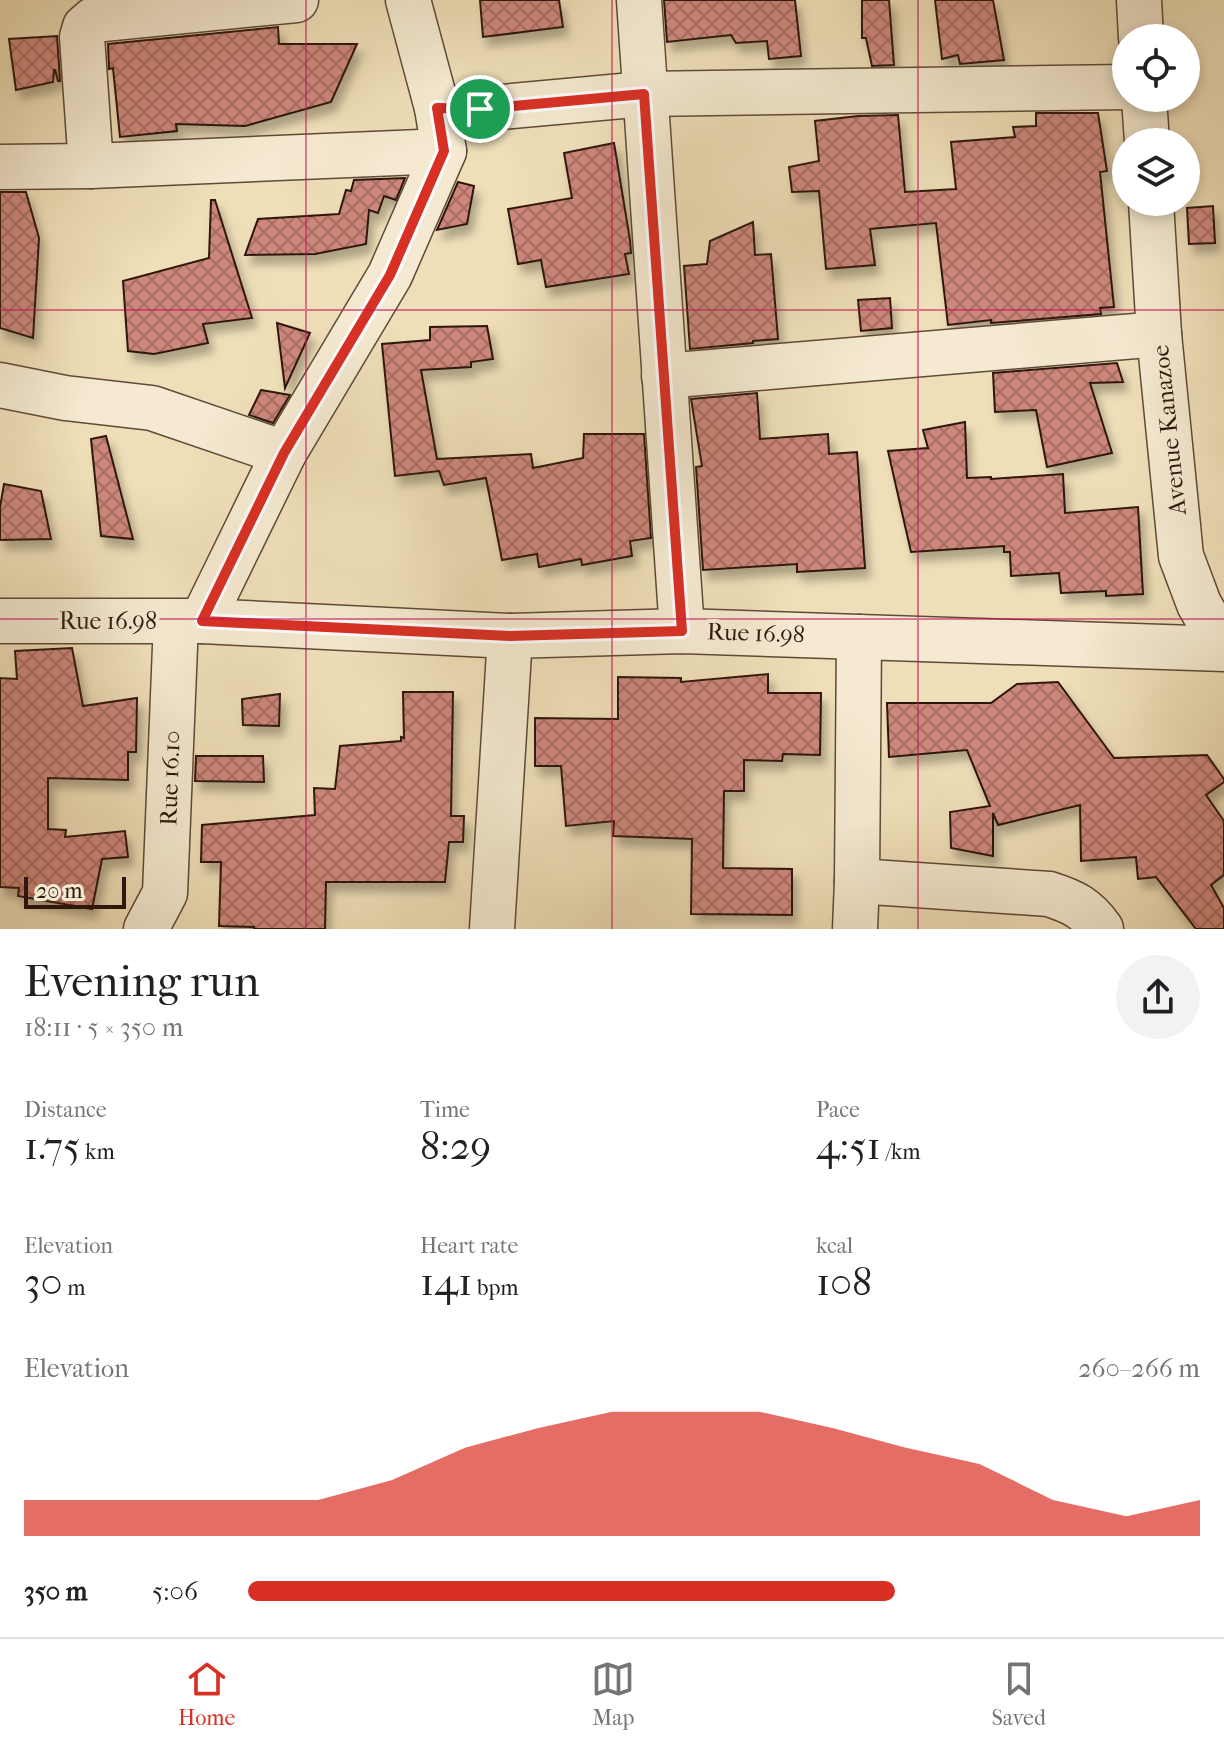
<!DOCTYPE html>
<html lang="en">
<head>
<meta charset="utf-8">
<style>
  body { margin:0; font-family:"IM FELL French Canon",serif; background:#f2f2f2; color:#202124; height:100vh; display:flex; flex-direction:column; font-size:30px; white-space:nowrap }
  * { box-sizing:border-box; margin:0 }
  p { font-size:26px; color:#757577 }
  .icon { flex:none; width:44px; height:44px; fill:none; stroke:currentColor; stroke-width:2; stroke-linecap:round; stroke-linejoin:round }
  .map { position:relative; height:929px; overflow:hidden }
  .side { display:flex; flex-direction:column; background:#fff; flex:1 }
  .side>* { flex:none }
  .fabs { position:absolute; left:1112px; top:24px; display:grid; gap:16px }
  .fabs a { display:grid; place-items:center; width:88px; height:88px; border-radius:50%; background:#fff; box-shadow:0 4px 12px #0003; font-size:40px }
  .scale { position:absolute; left:24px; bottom:20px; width:102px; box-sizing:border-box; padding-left:8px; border:4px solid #2f180d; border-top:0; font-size:22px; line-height:28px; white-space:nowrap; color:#2f180d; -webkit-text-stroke:6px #f5ead1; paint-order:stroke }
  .pin { position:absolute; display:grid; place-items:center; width:68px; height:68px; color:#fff; margin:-34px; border:4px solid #fff; border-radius:50%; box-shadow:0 2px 8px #0007 }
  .round { display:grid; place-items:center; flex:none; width:84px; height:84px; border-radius:42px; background:#f2f2f2 }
  .head { display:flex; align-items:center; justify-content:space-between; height:136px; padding:0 24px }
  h1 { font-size:44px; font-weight:600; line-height:60px }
  .metrics { display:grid; grid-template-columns:repeat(3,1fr); gap:12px; height:136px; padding:8px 24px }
  .metrics div { display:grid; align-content:center }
  .metrics b { font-size:40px; font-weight:600 }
  .metrics small { font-size:22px; font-weight:400 }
  .metrics p { font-size:22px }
  .chart { height:224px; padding:16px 24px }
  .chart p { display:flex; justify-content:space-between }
  .chart svg { width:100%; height:144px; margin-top:8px; fill:#d93025; opacity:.7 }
  ul { padding:0 24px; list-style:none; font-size:26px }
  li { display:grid; grid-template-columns:128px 96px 1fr; align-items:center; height:60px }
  li i { height:20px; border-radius:10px; background:#d93025 }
  .dock { display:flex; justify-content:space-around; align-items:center; height:112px; border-top:2px solid #e0e0e0; background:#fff; font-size:22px; color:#757577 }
  .dock a { display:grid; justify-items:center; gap:4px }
  .dock .selected { color:#d93025 }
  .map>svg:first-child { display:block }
  .building { fill:url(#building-cross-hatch); stroke:#2f180d; stroke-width:2; filter:url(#shadow) }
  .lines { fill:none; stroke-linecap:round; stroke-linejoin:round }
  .minor-casing { stroke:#5f4a38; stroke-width:47 }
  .minor { stroke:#f5ead1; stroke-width:44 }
  .route-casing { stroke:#fff; stroke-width:16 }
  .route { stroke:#d93025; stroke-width:10 }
  .grid { fill:none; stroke:#c2185b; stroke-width:2; stroke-opacity:0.55 }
  .labels { text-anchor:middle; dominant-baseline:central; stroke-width:8; stroke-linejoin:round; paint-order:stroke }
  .street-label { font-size:24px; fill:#2f180d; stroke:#f5ead1 }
</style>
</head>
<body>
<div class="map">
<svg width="1224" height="929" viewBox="0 0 1224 929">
  <defs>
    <pattern id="building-cross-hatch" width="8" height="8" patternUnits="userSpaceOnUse" patternTransform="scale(2)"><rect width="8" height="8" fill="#cd877b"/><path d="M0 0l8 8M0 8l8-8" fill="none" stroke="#a76d63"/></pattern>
    <filter id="shadow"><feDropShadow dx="5" dy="9" stdDeviation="4" flood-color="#0004"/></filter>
  </defs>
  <rect width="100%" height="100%" fill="#efdfb8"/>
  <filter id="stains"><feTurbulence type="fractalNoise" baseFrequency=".0025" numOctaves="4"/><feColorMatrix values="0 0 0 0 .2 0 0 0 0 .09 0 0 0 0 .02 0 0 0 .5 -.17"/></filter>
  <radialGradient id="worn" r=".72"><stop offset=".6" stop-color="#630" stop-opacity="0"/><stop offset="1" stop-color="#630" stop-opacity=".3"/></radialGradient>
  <g class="building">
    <polygon points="480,0 559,0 563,27 483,37"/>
    <polygon points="664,0 795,0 801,56 769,59 767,41 736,43 731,35 667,42"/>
    <polygon points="862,0 889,0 894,65 872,66 866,38 862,38"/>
    <polygon points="935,0 993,0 1004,60 960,64 958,55 942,59"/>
    <polygon points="278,27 279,44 357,44 331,102 245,126 176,124 177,131 120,137 113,68 109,69 108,44"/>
    <polygon points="57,36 60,81 58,81 55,70 54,70 53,82 16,90 9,39"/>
    <polygon points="1036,113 1098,113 1107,171 1100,172 1114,307 1100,308 1101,314 991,323 991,320 948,325 936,223 870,229 875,265 826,269 819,191 792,192 789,167 819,161 815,121 858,116 898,115 905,192 956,189 951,142 1015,137 1013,127 1036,126"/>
    <polygon points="614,143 630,240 631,253 625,254 629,274 546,287 541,260 518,264 508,209 572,198 564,153"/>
    <polygon points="405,178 396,200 384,196 378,213 369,210 366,244 315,254 245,255 258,219 339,214 346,190 351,191 354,180"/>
    <polygon points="458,182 474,186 467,224 437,230"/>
    <polygon points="0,192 26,192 39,238 33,338 0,328"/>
    <polygon points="211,200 215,200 252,318 203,324 208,343 154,354 128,351 123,281 209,258"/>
    <polygon points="1213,206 1215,243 1189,244 1187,208"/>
    <polygon points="753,222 755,255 771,254 778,339 753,341 753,343 690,349 684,266 707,264 710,241"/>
    <polygon points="890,298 892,328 861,331 858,300"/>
    <polygon points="277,323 310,333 285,388"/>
    <polygon points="487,326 493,359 471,362 471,367 421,370 437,459 531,454 533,468 583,458 584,434 644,434 651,538 630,541 632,556 582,565 581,559 539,567 537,554 502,560 486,478 444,485 439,471 395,476 382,344 430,340 430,327"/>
    <polygon points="1117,363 1123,382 1090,383 1112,453 1047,467 1036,410 995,412 993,373"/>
    <polygon points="261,390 290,395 273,423 249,415"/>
    <polygon points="757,393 760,439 828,434 829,454 857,452 865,568 797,572 797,564 703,570 696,467 702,466 691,399"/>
    <polygon points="965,422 967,478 991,477 991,479 1063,474 1065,513 1138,507 1143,594 1106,596 1106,591 1061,593 1059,573 1011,576 1010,552 1004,552 1004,546 911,552 888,451 928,448 923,430"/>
    <polygon points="106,436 133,539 101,536 91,439"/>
    <polygon points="4,484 41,491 51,539 0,540 0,507"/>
    <polygon points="72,648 83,706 137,698 136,752 128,752 128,780 48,778 48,829 66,830 65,837 125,831 128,857 102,859 92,909 18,896 19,888 0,887 0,678 17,679 15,651"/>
    <polygon points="768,674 768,693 821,693 820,755 783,754 782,761 744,760 744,791 724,791 723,868 792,869 792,915 691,914 692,839 613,836 614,821 566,826 561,766 535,766 535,718 618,719 618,677 681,678 681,682"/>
    <polygon points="1058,682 1114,758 1207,755 1224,779 1224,782 1206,795 1224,821 1224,875 1211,885 1224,908 1224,929 1196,929 1156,877 1138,879 1136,857 1081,861 1080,805 998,825 993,813 993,856 951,848 950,812 990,806 967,750 889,757 887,703 991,703 1017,684"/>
    <polygon points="403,692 453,692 451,816 464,816 463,842 449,842 445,882 326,882 325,929 254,929 254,927 219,926 221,862 201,862 202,825 315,815 314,788 335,789 340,746 401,741 401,737 404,738"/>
    <polygon points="280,694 279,726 243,725 242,699"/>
    <polygon points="196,756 263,756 264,782 195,781"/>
  </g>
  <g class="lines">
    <defs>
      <g id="minor">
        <polyline points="639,0 682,631"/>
        <polyline points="1139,0 1141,38"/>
        <polyline points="1144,98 1147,142"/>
        <polyline points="437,108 480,109 644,94 1126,87"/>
        <polyline points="91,166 82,37 85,27 93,20 296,0"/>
        <polyline points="0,167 91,166 444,151"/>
        <polyline points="1151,202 1159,334 1181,556 1199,604 1224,648"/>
        <polyline points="664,376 1159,334"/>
        <polyline points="0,385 65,398 152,408 284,453"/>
        <polyline points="0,621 202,621 510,636 682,631 1224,649"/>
        <polyline points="202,621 284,453 390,275 444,151 437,108 408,0"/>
        <path d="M857,881L1049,894C1074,902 1086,908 1101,929"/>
        <polyline points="146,929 165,893 176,622"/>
        <polyline points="492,929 510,636"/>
        <polyline points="855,929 857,881 859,637"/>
      </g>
    </defs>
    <use href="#minor" class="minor-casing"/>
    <use href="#minor" class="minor"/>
  </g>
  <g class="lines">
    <defs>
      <polygon id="route" points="644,94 682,631 510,636 202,621 284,453 390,275 444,151 437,108 480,109"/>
    </defs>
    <use href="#route" class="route-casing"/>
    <use href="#route" class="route"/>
  </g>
  <path class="grid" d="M306,0V929M612,0V929M918,0V929M0,310H1224M0,619H1224"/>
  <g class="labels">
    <g class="street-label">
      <text transform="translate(1169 430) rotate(-96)">Avenue Kanazoe</text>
      <text x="108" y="621">Rue 16.98</text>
      <text transform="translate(756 633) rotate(2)">Rue 16.98</text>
      <text transform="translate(170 778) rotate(-88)">Rue 16.10</text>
    </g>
  </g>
  <rect width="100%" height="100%" filter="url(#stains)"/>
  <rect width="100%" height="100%" fill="url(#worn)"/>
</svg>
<div class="fabs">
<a><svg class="icon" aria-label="locate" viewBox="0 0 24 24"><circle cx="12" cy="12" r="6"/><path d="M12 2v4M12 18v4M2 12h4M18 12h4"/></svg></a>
<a><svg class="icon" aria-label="layers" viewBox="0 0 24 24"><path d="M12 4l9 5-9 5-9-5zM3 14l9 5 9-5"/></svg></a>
</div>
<div class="scale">20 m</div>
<div class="pin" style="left:480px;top:109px;background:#1e9e55"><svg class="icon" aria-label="arrive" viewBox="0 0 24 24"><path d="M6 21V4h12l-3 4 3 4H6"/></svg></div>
</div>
<section class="side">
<div class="head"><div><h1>Evening run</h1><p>18:11 · 5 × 350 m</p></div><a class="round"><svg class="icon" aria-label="share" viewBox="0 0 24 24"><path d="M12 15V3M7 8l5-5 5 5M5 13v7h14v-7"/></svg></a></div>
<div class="metrics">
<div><p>Distance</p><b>1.75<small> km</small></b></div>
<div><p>Time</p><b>8:29</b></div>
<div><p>Pace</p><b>4:51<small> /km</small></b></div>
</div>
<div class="metrics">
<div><p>Elevation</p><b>30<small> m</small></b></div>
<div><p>Heart rate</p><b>141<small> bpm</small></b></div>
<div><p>kcal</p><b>108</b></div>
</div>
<div class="chart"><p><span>Elevation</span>260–266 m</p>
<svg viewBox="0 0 160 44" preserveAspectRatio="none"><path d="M0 44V33L10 33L20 33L30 33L40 33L50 27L60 17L70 11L80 6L90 6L100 6L110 11L120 17L130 22L140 33L150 38L160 33V44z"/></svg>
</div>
<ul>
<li><b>350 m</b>5:06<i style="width:68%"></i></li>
</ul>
</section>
<nav class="dock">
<a class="selected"><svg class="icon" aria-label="home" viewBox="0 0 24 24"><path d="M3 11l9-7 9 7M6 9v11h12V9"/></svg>Home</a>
<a><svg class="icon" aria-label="map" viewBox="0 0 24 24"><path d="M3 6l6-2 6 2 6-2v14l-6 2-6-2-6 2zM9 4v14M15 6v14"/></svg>Map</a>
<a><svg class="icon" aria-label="saved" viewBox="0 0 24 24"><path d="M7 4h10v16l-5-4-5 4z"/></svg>Saved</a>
</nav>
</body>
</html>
